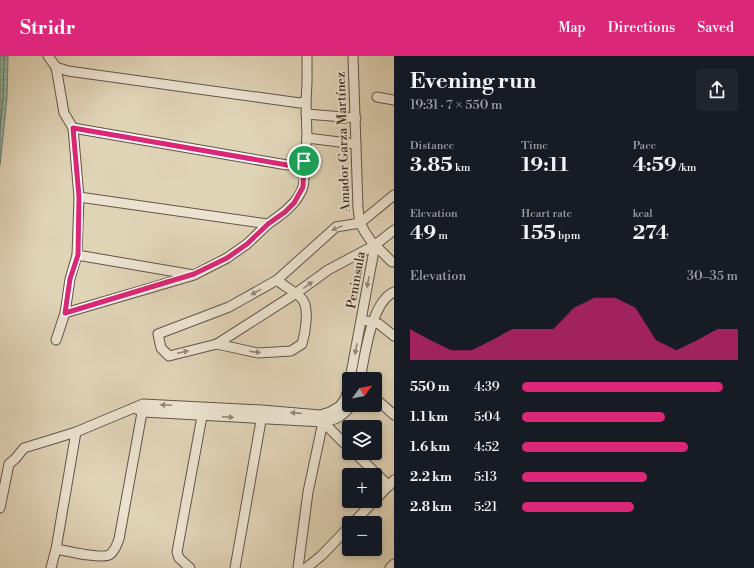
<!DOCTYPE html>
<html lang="en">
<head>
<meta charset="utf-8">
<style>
  body { margin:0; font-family:"Libre Bodoni",serif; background:#20242c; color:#f1f3f6; height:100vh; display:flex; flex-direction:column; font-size:15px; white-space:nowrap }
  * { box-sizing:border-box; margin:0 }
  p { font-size:13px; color:#9ea1a6 }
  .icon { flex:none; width:22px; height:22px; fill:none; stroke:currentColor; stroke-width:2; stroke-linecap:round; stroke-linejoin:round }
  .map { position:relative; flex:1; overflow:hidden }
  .sheet { display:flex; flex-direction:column; background:#171b24; width:360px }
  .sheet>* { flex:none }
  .needle { width:26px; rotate:58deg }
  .tools { position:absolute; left:342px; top:316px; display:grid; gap:8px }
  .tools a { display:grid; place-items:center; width:40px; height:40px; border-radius:4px; background:#171b24; box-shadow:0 2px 6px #0003; font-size:20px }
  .pin { position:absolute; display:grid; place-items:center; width:34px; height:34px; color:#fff; margin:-17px; border:2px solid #fff; border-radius:50%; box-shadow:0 1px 4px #0007 }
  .round { display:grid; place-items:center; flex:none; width:42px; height:42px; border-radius:4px; background:#20242c }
  .overview { display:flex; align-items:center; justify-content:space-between; height:68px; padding:0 16px }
  h1 { font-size:22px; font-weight:800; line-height:30px }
  .stats { display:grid; grid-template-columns:repeat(3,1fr); gap:6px; height:68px; padding:4px 16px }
  .stats div { display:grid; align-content:center }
  .stats b { font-size:20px; font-weight:800 }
  .stats small { font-size:11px; font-weight:400 }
  .stats p { font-size:11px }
  .chart { height:112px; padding:8px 16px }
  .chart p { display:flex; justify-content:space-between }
  .chart svg { width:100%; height:72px; margin-top:4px; fill:#db2777; opacity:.7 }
  ul { padding:0 16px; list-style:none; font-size:13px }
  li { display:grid; grid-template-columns:64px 48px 1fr; align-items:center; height:30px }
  li i { height:10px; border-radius:5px; background:#db2777 }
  header { display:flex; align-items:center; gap:24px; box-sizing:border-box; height:56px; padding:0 20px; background:#db2777; color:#fff }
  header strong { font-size:19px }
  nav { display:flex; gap:22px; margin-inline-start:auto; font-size:14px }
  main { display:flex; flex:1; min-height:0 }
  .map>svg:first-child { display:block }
  .water { fill:url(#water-waves); stroke:#718073 }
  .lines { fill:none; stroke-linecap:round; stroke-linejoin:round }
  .shore { stroke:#687266; stroke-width:1 }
  .minor-casing { stroke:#655448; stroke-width:11 }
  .minor { stroke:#ebe3d0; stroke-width:9 }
  .oneway { fill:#94867a }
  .route-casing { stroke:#fff; stroke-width:8 }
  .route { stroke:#db2777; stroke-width:5 }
  .labels { text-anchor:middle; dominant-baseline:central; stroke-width:3.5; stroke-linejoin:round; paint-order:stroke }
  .street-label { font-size:13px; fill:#3c2a23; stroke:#ebe3d0 }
</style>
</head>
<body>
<header>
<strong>Stridr</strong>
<nav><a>Map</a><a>Directions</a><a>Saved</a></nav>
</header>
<main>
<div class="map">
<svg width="394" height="512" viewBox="0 0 394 512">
  <defs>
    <pattern id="water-waves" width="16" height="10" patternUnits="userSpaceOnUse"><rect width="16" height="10" fill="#95b9a9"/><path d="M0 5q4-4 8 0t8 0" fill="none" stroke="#7b9789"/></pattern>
  </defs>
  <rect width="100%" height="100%" fill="#e0d4b7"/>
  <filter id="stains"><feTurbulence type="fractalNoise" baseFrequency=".005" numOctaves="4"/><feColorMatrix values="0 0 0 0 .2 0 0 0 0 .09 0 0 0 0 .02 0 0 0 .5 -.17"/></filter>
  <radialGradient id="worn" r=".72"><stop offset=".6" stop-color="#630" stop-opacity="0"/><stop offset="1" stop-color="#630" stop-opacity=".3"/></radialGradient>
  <polygon class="water" points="0,0 8,0 7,42 0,109"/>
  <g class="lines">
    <polyline class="shore" points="0,73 3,42 4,0"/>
    <defs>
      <g id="minor">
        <polyline points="48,0 56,11 68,15 300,47 306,45"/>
        <polyline points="353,0 358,152 360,167 365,176 371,185 392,206"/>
        <polyline points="56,11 64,57 73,72 79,141 77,199 70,223 65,257 56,284"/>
        <polyline points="377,41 394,44"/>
        <polyline points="306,58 356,62"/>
        <polyline points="73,72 287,109 304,105 307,82 306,45 307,27 307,0"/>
        <polyline points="307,82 356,88"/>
        <polyline points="394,139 360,167 336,171 277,224 229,251 158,278 161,292 169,300 217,288 295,238 328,214 375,189 394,174"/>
        <path d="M79,141L268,168C281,159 298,147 303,131C305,123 304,113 304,105"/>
        <polyline points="77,199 194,219 227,202 247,188 268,168"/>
        <polyline points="65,257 191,220"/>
        <polyline points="367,265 379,268 394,280"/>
        <path d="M217,288L258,297L291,295L302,288C305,278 310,252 302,243C299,238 282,229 277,224"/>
        <polyline points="350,323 375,189"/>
        <path d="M360,323C365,300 371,246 394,236"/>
        <polyline points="375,342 394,359"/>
        <path d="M134,352L143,356L323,366C337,364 342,360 352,349"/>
        <polyline points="323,366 349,392"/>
        <polyline points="355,397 389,430"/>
        <polyline points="375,444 394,424"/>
        <polyline points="0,452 9,408 15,403 24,392 76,376 143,348 262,354 320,359 330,356 340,350 345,343 349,331"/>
        <polyline points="353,467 374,445"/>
        <path d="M56,493C67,495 100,503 109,499C115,496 117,488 119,483L143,351"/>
        <polyline points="51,512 56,493 76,376"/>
        <polyline points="190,512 179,502 177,496 203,355"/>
        <polyline points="235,512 262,359"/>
        <polyline points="298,512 308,436 323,366 321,362"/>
        <polyline points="306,512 321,500 349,471"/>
        <polyline points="390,512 394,508"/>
      </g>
    </defs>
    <use href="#minor" class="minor-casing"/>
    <use href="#minor" class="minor"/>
  </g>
  <defs><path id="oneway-solid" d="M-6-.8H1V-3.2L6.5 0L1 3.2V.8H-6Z"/></defs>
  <g class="oneway">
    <use href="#oneway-solid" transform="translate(337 172) rotate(158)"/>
    <use href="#oneway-solid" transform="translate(368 226) rotate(101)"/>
    <use href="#oneway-solid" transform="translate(308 229) rotate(-36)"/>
    <use href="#oneway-solid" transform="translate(256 236) rotate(151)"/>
    <use href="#oneway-solid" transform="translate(356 293) rotate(101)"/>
    <use href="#oneway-solid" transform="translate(183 296) rotate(-13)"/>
    <use href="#oneway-solid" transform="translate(255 296) rotate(7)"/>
    <use href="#oneway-solid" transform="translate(166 349) rotate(-177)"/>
    <use href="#oneway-solid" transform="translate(296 357) rotate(-175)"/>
    <use href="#oneway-solid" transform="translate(228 361) rotate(4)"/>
  </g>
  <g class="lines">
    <defs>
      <polygon id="route" points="73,72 287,109 304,105 303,131 294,147 285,156 268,168 247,188 227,202 194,218 65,257 70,223 78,199 79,141"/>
    </defs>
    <use href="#route" class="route-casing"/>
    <use href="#route" class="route"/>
  </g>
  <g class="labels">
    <g class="street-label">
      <text transform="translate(343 86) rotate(-92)">Amador Garza Martínez</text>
      <text transform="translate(356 224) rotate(-80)">Peninsula</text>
    </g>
  </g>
  <rect width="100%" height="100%" filter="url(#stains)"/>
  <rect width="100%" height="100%" fill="url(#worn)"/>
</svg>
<div class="tools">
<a><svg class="needle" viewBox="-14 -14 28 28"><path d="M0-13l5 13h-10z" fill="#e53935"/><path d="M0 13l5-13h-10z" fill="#9ea1a6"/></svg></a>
<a><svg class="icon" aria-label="layers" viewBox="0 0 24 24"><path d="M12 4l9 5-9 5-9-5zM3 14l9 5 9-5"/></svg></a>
<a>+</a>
<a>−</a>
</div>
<div class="pin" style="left:304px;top:105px;background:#1e9e55"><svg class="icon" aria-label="arrive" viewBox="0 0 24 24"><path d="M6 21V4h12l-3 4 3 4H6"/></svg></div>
</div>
<section class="sheet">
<div class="overview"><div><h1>Evening run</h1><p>19:31 · 7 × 550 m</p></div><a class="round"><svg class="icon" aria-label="share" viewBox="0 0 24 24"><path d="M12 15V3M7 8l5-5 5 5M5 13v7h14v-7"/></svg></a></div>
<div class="stats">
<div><p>Distance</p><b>3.85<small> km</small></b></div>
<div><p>Time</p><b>19:11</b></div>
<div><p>Pace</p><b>4:59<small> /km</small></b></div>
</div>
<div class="stats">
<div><p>Elevation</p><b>49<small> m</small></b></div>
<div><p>Heart rate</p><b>155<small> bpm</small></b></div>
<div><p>kcal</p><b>274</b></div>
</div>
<div class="chart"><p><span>Elevation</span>30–35 m</p>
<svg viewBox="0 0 160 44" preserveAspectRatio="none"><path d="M0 44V25L10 32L20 38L30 38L40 32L50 25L60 25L70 25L80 12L90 6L100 6L110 12L120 32L130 38L140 32L150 25L160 25V44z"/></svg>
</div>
<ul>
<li><b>550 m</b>4:39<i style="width:93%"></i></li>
<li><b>1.1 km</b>5:04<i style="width:66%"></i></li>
<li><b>1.6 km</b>4:52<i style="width:77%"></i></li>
<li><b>2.2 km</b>5:13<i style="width:58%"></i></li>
<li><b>2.8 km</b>5:21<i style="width:52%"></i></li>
</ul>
</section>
</main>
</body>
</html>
